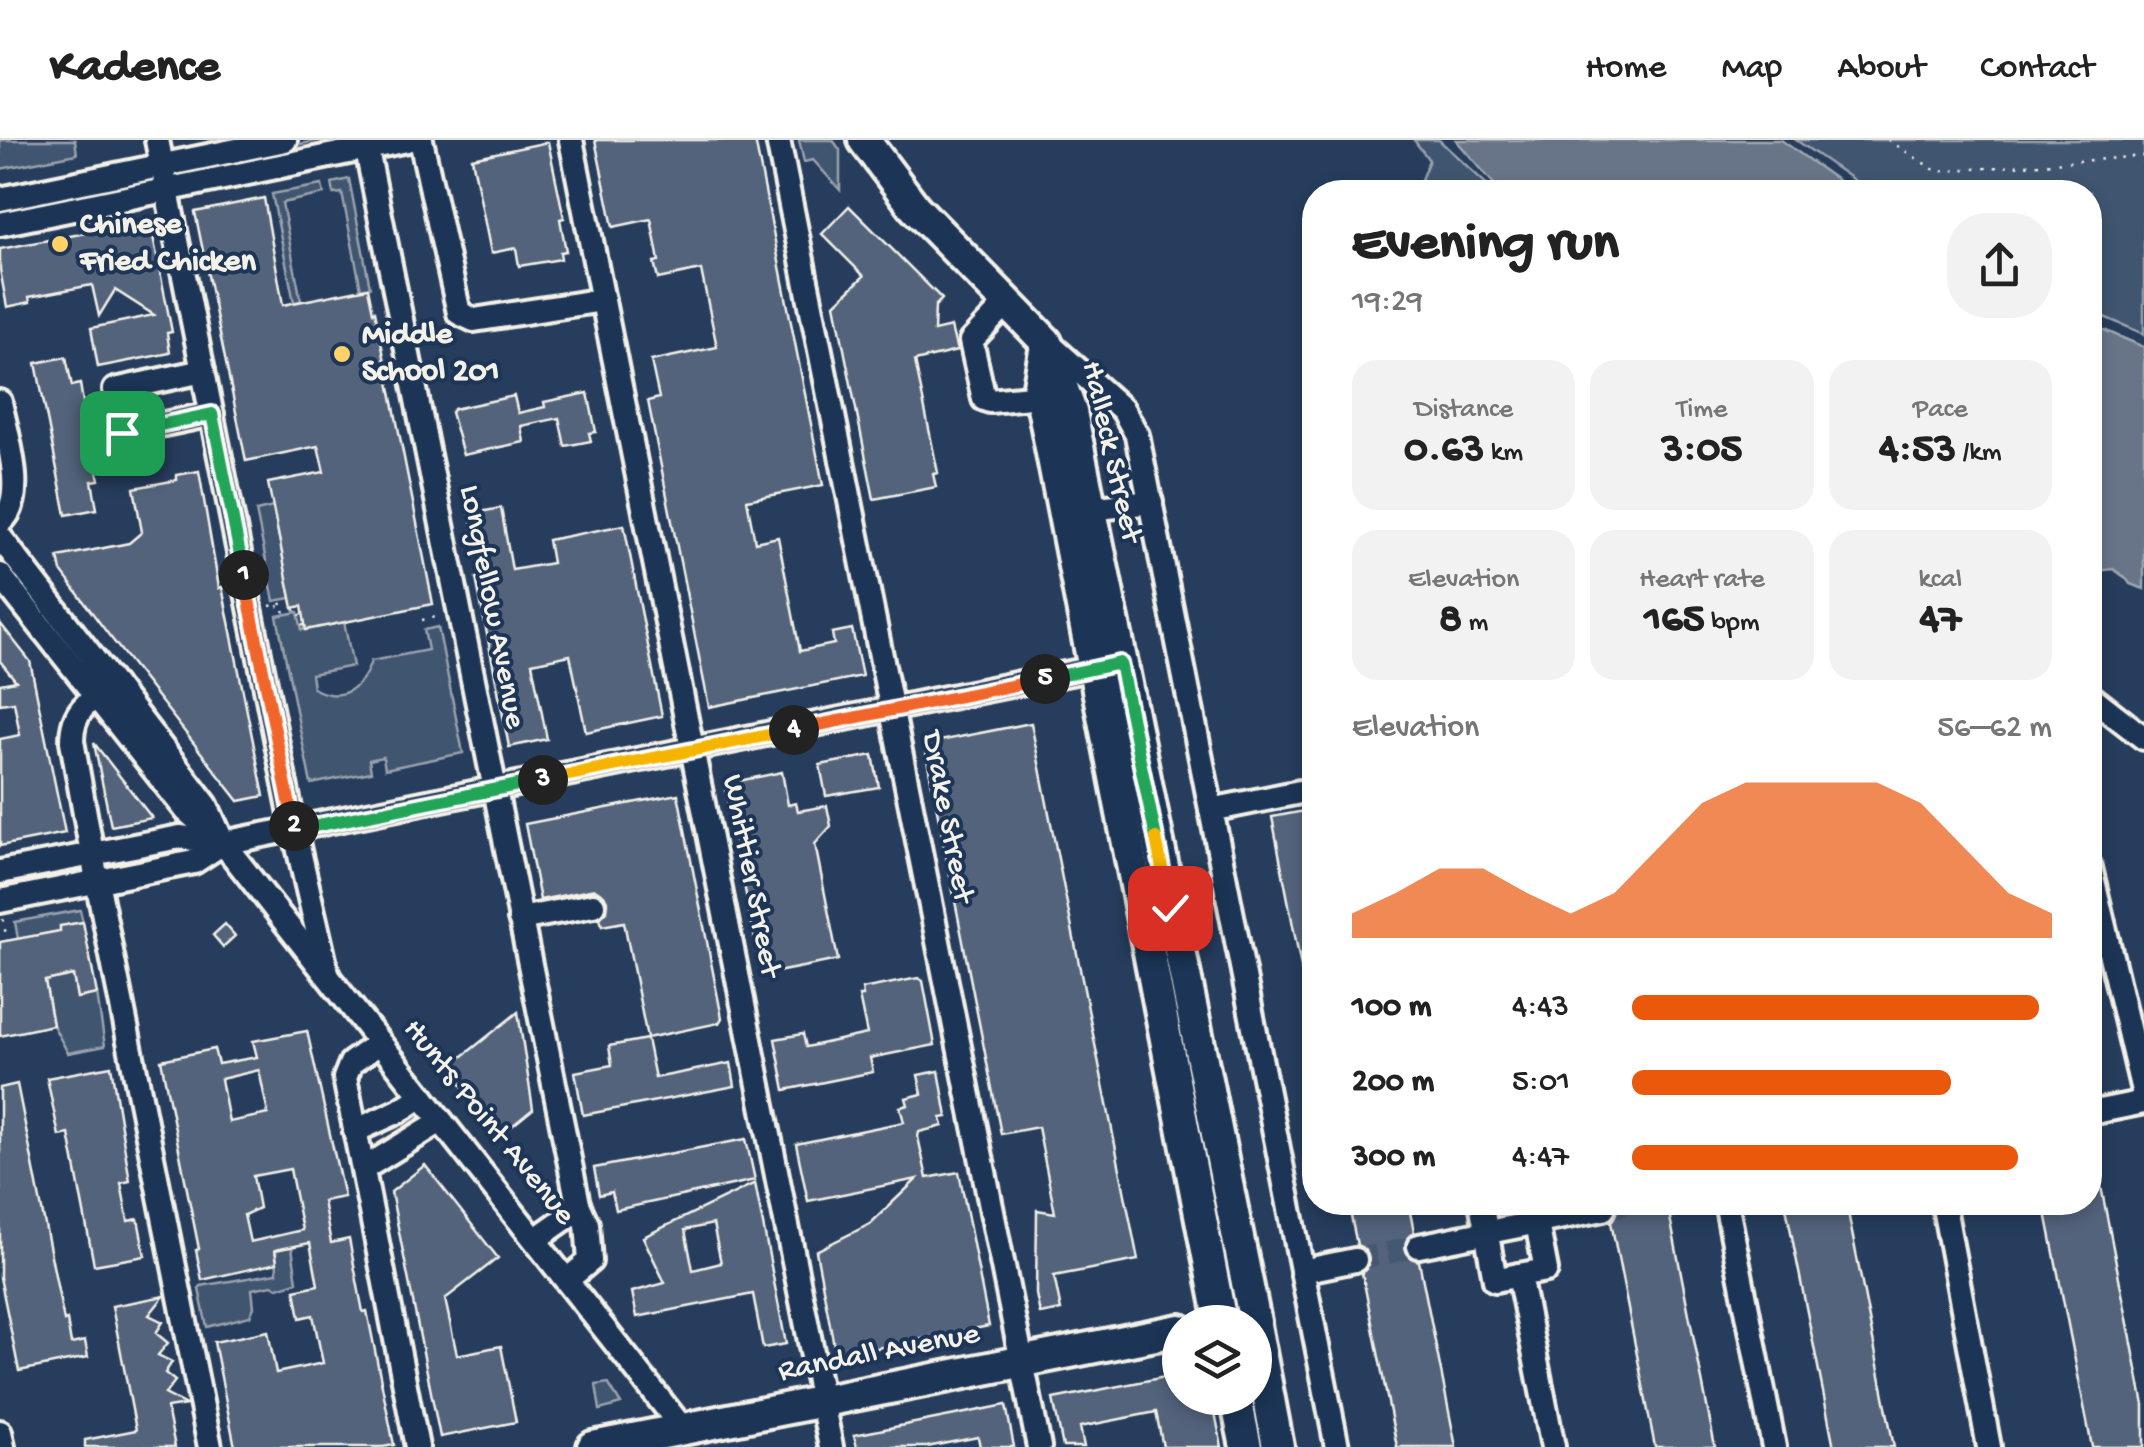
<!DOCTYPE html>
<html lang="en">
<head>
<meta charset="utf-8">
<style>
  body { margin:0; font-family:"Gochi Hand",sans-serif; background:#f2f2f2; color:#222; height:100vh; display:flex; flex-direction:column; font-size:38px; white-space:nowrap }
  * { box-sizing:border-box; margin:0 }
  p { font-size:32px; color:#767676 }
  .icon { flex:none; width:55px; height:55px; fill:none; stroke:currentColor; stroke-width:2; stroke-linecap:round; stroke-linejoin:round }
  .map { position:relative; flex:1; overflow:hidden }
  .drawer { position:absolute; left:1302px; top:40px; width:800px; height:1035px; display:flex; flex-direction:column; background:#fff; border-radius:40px; box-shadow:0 5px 15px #0003 }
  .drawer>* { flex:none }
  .buttons { position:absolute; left:1162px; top:1165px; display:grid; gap:20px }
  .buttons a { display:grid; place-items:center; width:110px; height:110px; border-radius:50%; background:#fff; box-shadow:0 5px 15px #0003; font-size:50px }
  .pin { position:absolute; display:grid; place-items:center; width:85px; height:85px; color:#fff; margin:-42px; border-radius:20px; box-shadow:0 5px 15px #0006 }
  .km { position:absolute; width:50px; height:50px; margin:-25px; border-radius:50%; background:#222; color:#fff; font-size:28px; line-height:50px; text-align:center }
  .round { display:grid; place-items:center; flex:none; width:105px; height:105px; border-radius:40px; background:#f2f2f2 }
  .overview { display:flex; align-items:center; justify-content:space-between; height:170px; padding:0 50px }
  h1 { font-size:55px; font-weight:700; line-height:75px }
  .stats { display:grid; grid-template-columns:repeat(3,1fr); gap:15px; height:170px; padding:10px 50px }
  .stats div { display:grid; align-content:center; border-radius:25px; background:#f2f2f2; text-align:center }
  .stats b { font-size:42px; font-weight:700 }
  .stats small { font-size:28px; font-weight:400 }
  .stats p { font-size:28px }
  .chart { height:280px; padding:20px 50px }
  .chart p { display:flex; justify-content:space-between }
  .chart svg { width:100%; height:180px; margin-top:10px; fill:#ea580c; opacity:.7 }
  ul { padding:0 50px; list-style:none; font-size:32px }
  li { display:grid; grid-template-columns:160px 120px 1fr; align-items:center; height:75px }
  li i { height:25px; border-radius:12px; background:#ea580c }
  header { display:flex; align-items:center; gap:60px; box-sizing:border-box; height:140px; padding:0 50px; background:#fff; border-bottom:2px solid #e0e0e0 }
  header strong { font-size:48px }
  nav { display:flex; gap:55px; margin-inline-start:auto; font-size:35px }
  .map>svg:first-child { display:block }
  .green { fill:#40546f; stroke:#9aa2ac; stroke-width:2.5 }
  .water { fill:#677588; stroke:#9fa7ae; stroke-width:2.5 }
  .building { fill:#52647b; stroke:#f4f1e8; stroke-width:2.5; fill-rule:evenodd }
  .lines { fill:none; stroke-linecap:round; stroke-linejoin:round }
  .minor-tunnel { stroke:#455872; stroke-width:22; stroke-dasharray:22 11; stroke-linecap:butt }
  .minor-casing { stroke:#f4f1e8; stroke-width:30 }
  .major-casing { stroke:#f4f1e8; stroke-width:38 }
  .path { stroke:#f4f1e8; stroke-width:2.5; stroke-dasharray:2.5 8; stroke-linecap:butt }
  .minor { stroke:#1d3557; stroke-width:22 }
  .major { stroke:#1d3557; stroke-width:30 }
  .split-1-casing { stroke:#fff; stroke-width:20 }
  .split-2-casing { stroke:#fff; stroke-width:20 }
  .split-3-casing { stroke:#fff; stroke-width:20 }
  .split-4-casing { stroke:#fff; stroke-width:20 }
  .split-5-casing { stroke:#fff; stroke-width:20 }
  .split-6-casing { stroke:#fff; stroke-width:20 }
  .split-7-casing { stroke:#fff; stroke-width:20 }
  .split-1 { stroke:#22a559; stroke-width:12 }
  .split-2 { stroke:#f0652b; stroke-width:12 }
  .split-3 { stroke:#22a559; stroke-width:12 }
  .split-4 { stroke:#f5b400; stroke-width:12 }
  .split-5 { stroke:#f0652b; stroke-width:12 }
  .split-6 { stroke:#22a559; stroke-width:12 }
  .split-7 { stroke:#f5b400; stroke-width:12 }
  .poi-dot { fill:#ffd166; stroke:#1d3557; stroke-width:4 }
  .labels { text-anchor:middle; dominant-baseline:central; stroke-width:8; stroke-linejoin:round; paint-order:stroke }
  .poi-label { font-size:32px; font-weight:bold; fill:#f4f1e8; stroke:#1d3557; text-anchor:start }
  .street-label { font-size:32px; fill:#f4f1e8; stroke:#1d3557 }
</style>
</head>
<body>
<header>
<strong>Kadence</strong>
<nav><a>Home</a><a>Map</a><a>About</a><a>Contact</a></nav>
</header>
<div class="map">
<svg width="2144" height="1307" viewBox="0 0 2144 1307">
  <rect width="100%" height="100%" fill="#263d5d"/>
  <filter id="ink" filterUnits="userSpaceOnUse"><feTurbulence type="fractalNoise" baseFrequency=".01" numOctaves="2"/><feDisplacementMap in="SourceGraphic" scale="20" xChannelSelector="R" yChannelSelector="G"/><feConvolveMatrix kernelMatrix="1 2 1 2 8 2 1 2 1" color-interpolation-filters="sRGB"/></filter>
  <g filter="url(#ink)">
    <g class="green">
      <polygon points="0,0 75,0 77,14 0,29"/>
      <polygon points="320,0 332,0 334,8 192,36 190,26"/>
      <polygon points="799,0 833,0 840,10 840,50 813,20 804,22"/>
      <polygon points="1414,0 1439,0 1495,52 1416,52 1429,20"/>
      <polygon points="1796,0 2144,0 2144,194 2090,171 2090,52 1871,52"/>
      <polygon points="349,39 370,147 361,149 342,53 334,54 332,43"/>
      <polygon points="322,45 324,54 282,63 301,161 294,162 272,54"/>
      <polygon points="273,367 291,458 274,461 256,371"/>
      <path d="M298,472L302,490L344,482L353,526L311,534L313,548C341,564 363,548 371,521L428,510L424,490L438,487L463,613L385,629L383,617L369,620L371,632L311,644L277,476Z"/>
      <polygon points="80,770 83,782 60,786 60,791 18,799 15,782"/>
      <polygon points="73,835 77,857 97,854 105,906 68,913 53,885 45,841"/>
      <polygon points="292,1107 297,1142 278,1148 272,1145 252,1149 254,1167 250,1176 207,1187 199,1149 201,1146 277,1133 276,1109"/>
      <polygon points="608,1243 621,1264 600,1270 596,1245"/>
    </g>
    <g class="water">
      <polygon points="1456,0 1781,0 1854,52 1501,52"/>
      <polygon points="2090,184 2144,207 2144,449 2130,444 2126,438 2113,429 2097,431 2090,424"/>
    </g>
    <g class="building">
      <polygon points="595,0 755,0 823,345 747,360 755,402 778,397 800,511 834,504 832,493 852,489 862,536 709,567 648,261 659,258 651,221 717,207 701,130 658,139 654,122 659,121 651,79 613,87"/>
      <polygon points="548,2 564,78 560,79 566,111 560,112 561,119 519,126 516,108 491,113 472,18"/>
      <polygon points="264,58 283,165 368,148 373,172 375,171 433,464 306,490 302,466 293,468 268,343 324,332 318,306 246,321 195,72"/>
      <polygon points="849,66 942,159 935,166 934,191 951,187 957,211 915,221 938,333 933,334 936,347 874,359 835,164 864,136 822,94"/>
      <polygon points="150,81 172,192 167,193 170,213 98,227 91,188 154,175 115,150 99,176 92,145 29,157 30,162 7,167 0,130 0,109"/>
      <polygon points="66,217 72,246 80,244 84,268 91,267 100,314 94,315 99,340 92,341 97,369 66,375 36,223"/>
      <polygon points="588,253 596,292 589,293 591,301 565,306 559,278 521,286 524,302 463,315 451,272 454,269 514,256 518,273 545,267 544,262"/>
      <polygon points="199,331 219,448 222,447 264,656 239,661 108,494 61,431 58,417 129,403 142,392 134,348 177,340 177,335"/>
      <polygon points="501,368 512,430 552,423 548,400 624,385 662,576 586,592 570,515 532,523 547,599 509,607 476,438 482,436 470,374"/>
      <polygon points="0,483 30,521 65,693 0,706 0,599 20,595 14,562 0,564 0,544 16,541 0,521"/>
      <polygon points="1031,583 1138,1120 1054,1136 1061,1170 1040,1174 1036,1154 1037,1070 1055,1073 1038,987 1001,994 924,604"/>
      <polygon points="94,603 152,678 111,686"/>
      <polygon points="873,615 879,647 826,656 820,625"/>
      <polygon points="782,632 788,665 796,663 798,671 827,666 831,686 815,704 838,820 762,835 724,644"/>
      <polygon points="678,654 722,878 719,883 647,898 624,782 602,786 600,778 607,771 608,763 604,755 595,749 540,760 525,684"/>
      <polygon points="1315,669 1315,862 1308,863 1272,677"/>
      <polygon points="83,782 97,854 77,858 73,835 45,841 53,885 0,896 0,802 60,791 60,786"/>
      <polygon points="225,784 235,796 223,807 213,795"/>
      <polygon points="918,838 923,841 935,905 870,918 873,932 785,950 775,899 803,894 806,907 867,894 859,856 863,856 862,849"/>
      <polygon points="518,872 533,969 501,995 448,928"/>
      <path d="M307,891L344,1057L323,1061L331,1103L349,1099L363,1172L367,1171L394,1305L383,1307H235L214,1202L268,1191L276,1233L323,1223L313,1175L300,1178L295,1150L318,1145L310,1103L275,1110L277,1123L202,1140L196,1110L199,1109L161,920L214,909L218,924L257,917L253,901ZM259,930L268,974L229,982L221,939ZM290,1029L302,1090L250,1102L244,1075L259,1068L253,1036Z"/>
      <polygon points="647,899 655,938 731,923 735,946 583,975 575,932 612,925 609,906"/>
      <polygon points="111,926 130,1041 121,1043 128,1081 138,1079 145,1116 94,1125 69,994 59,996 47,938"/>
      <polygon points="939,931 947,977 941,978 943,986 919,992 918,997 927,1038 959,1032 989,1186 836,1216 816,1111 870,1084 917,1039 808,1061 796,1004 904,982 900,967 908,965 906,958 922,954 918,935"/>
      <polygon points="17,944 64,1181 67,1180 71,1204 85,1201 88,1217 19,1231 0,1137 0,948"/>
      <polygon points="746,999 755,1040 616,1070 612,1052 599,1055 594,1028"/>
      <polygon points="425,1025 498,1118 445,1159 457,1215 501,1206 516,1282 440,1297 391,1052"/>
      <polygon points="2090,1026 2097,1026 2144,1265 2144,1307 2092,1307 2044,1062 2090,1062"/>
      <path d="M755,1043L786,1204L763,1208L753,1154L637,1177L632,1152L665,1143L643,1097ZM713,1084L721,1123L693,1130L685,1090Z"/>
      <polygon points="1348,1062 1408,1062 1414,1092 1405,1100 1405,1110 1408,1117 1419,1121 1456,1307 1397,1307 1362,1133 1369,1126 1369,1116 1365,1109 1357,1105"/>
      <polygon points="1616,1062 1667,1062 1715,1307 1655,1307 1611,1082 1617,1073"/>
      <polygon points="1785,1062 1846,1062 1894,1307 1834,1307"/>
      <polygon points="164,1156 149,1175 163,1182 156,1193 168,1203 158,1215 172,1222 165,1233 175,1241 165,1254 186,1265 167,1268 175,1307 85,1307 85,1300 136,1290 112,1166"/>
      <polygon points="1180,1234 1180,1258 1212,1258 1222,1307 1163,1307 1156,1272 1080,1287 1084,1307 1063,1307 1053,1259"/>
      <polygon points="1006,1265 1014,1307 980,1307 978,1297 927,1307 857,1307 854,1295"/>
    </g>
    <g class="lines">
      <g class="minor-tunnel">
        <polyline points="1603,1069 1637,1062"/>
        <polyline points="1355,1120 1419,1106"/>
      </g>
      <defs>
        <g id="minor">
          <polyline points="157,0 294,689 327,833"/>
          <polyline points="365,0 578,1064 587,1084 590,1121 568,1139"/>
          <polyline points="421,0 459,173 474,180 603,160"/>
          <polyline points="571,0 831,1307"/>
          <polyline points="778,0 1039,1307"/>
          <polyline points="0,59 285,0"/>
          <polyline points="0,84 407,0"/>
          <polyline points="1007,163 971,201 984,259 990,261 1041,256"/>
          <polyline points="1048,203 1123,270 1137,295 1337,1307"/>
          <polyline points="115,250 203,231"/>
          <path d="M0,262C6,294 29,360 0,382"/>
          <polyline points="121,293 212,274"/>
          <polyline points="1090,369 1151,362"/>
          <polyline points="0,397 206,665 220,696"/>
          <polyline points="0,435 186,670 223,703 683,1289"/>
          <path d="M114,545C90,560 72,569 72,601L97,741L210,1307"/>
          <polyline points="2090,556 2144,598"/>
          <polyline points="1211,670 1315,649"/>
          <polyline points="2090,728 2144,955"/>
          <polyline points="0,732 180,697 223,703 1110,525"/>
          <polyline points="0,761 194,722 223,703"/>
          <polyline points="520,779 593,765"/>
          <polyline points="379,903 351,923 345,938 417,1307"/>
          <polyline points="2090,973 2144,962"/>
          <polyline points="355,991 399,971 422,956"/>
          <polyline points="363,1029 441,981"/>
          <polyline points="1481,1062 1495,1140 1519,1135 1553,1307"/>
          <polyline points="1726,1062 1774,1307"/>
          <polyline points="1943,1062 1989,1307"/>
          <polyline points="536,1099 570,1075 578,1064"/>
          <polyline points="1419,1106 1603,1069"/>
          <polyline points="1302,1131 1355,1120"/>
          <polyline points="1519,1135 1546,1130 1533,1062"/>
          <polyline points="0,1292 3,1307"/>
        </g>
        <g id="major">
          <polyline points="864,0 915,68 1046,202 1071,272 1255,1182"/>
          <polyline points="1046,205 1039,246 1221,1182"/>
          <polyline points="1255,1185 1278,1307"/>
          <polyline points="1236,1258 1246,1307"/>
          <polyline points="593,1307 1180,1190"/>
        </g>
      </defs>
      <use href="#minor" class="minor-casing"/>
      <use href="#major" class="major-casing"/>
      <g class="path">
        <polyline points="1888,0 1933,29 1948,31 2144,16"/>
        <polyline points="278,465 280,472 299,469 304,490"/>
        <polyline points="270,466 292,462"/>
        <polyline points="422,480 440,476"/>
        <polyline points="3,779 7,801"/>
      </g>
      <use href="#minor" class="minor"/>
      <use href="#major" class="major"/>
    </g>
  </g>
  <g class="lines" filter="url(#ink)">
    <defs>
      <polyline id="split-1" points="122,293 212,274 244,435"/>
      <polyline id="split-2" points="244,435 294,686"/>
      <polyline id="split-3" points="294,686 294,690 543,640"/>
      <polyline id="split-4" points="543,640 794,590"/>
      <polyline id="split-5" points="794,590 1045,539"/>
      <polyline id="split-6" points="1045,539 1120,523 1156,698"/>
      <polyline id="split-7" points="1156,698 1170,768"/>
    </defs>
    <use href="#split-1" class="split-1-casing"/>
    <use href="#split-2" class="split-2-casing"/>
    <use href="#split-3" class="split-3-casing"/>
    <use href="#split-4" class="split-4-casing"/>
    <use href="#split-5" class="split-5-casing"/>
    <use href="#split-6" class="split-6-casing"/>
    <use href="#split-7" class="split-7-casing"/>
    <use href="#split-1" class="split-1"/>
    <use href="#split-2" class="split-2"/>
    <use href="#split-3" class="split-3"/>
    <use href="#split-4" class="split-4"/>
    <use href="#split-5" class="split-5"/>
    <use href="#split-6" class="split-6"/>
    <use href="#split-7" class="split-7"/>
  </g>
  <g class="poi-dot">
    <circle cx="60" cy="104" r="10"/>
    <circle cx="342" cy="214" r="10"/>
  </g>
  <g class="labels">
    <g class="poi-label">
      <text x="80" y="86">Chinese<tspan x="80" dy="37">Fried Chicken</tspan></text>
      <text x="362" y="196">Middle<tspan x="362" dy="37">School 201</tspan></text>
    </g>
    <g class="street-label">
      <text transform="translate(1110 312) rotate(77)">Halleck Street</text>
      <text transform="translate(491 467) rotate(79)">Longfellow Avenue</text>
      <text transform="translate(946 677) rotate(79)">Drake Street</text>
      <text transform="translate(750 736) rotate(79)">Whittier Street</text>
      <text transform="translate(488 983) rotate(51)">Hunts Point Avenue</text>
      <text transform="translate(879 1214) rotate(-11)">Randall Avenue</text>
    </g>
  </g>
</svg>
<div class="buttons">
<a><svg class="icon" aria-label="layers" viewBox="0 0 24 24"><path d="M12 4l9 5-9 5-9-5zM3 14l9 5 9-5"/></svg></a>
</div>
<div class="pin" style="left:122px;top:293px;background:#1e9e55"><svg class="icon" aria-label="arrive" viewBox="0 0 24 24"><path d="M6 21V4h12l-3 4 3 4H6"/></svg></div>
<div class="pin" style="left:1170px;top:768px;background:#d93025"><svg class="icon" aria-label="check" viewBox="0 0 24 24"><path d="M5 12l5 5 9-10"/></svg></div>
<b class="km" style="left:244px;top:435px">1</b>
<b class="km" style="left:294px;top:686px">2</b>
<b class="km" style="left:543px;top:640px">3</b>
<b class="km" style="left:794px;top:590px">4</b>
<b class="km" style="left:1045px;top:539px">5</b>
<section class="drawer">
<div class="overview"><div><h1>Evening run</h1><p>19:29</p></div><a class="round"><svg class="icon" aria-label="share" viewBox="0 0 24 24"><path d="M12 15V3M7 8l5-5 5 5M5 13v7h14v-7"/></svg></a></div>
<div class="stats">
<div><p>Distance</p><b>0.63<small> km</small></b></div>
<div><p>Time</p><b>3:05</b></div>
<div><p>Pace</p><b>4:53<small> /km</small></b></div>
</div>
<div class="stats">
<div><p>Elevation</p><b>8<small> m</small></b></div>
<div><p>Heart rate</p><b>165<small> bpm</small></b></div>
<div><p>kcal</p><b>47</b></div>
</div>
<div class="chart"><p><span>Elevation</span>56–62 m</p>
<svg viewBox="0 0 160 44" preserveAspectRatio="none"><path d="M0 44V38L10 33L20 27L30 27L40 33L50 38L60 33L70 22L80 11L90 6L100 6L110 6L120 6L130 11L140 22L150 33L160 38V44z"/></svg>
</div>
<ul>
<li><b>100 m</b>4:43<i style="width:97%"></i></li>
<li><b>200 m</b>5:01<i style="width:76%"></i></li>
<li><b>300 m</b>4:47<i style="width:92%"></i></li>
</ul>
</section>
</div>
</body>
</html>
